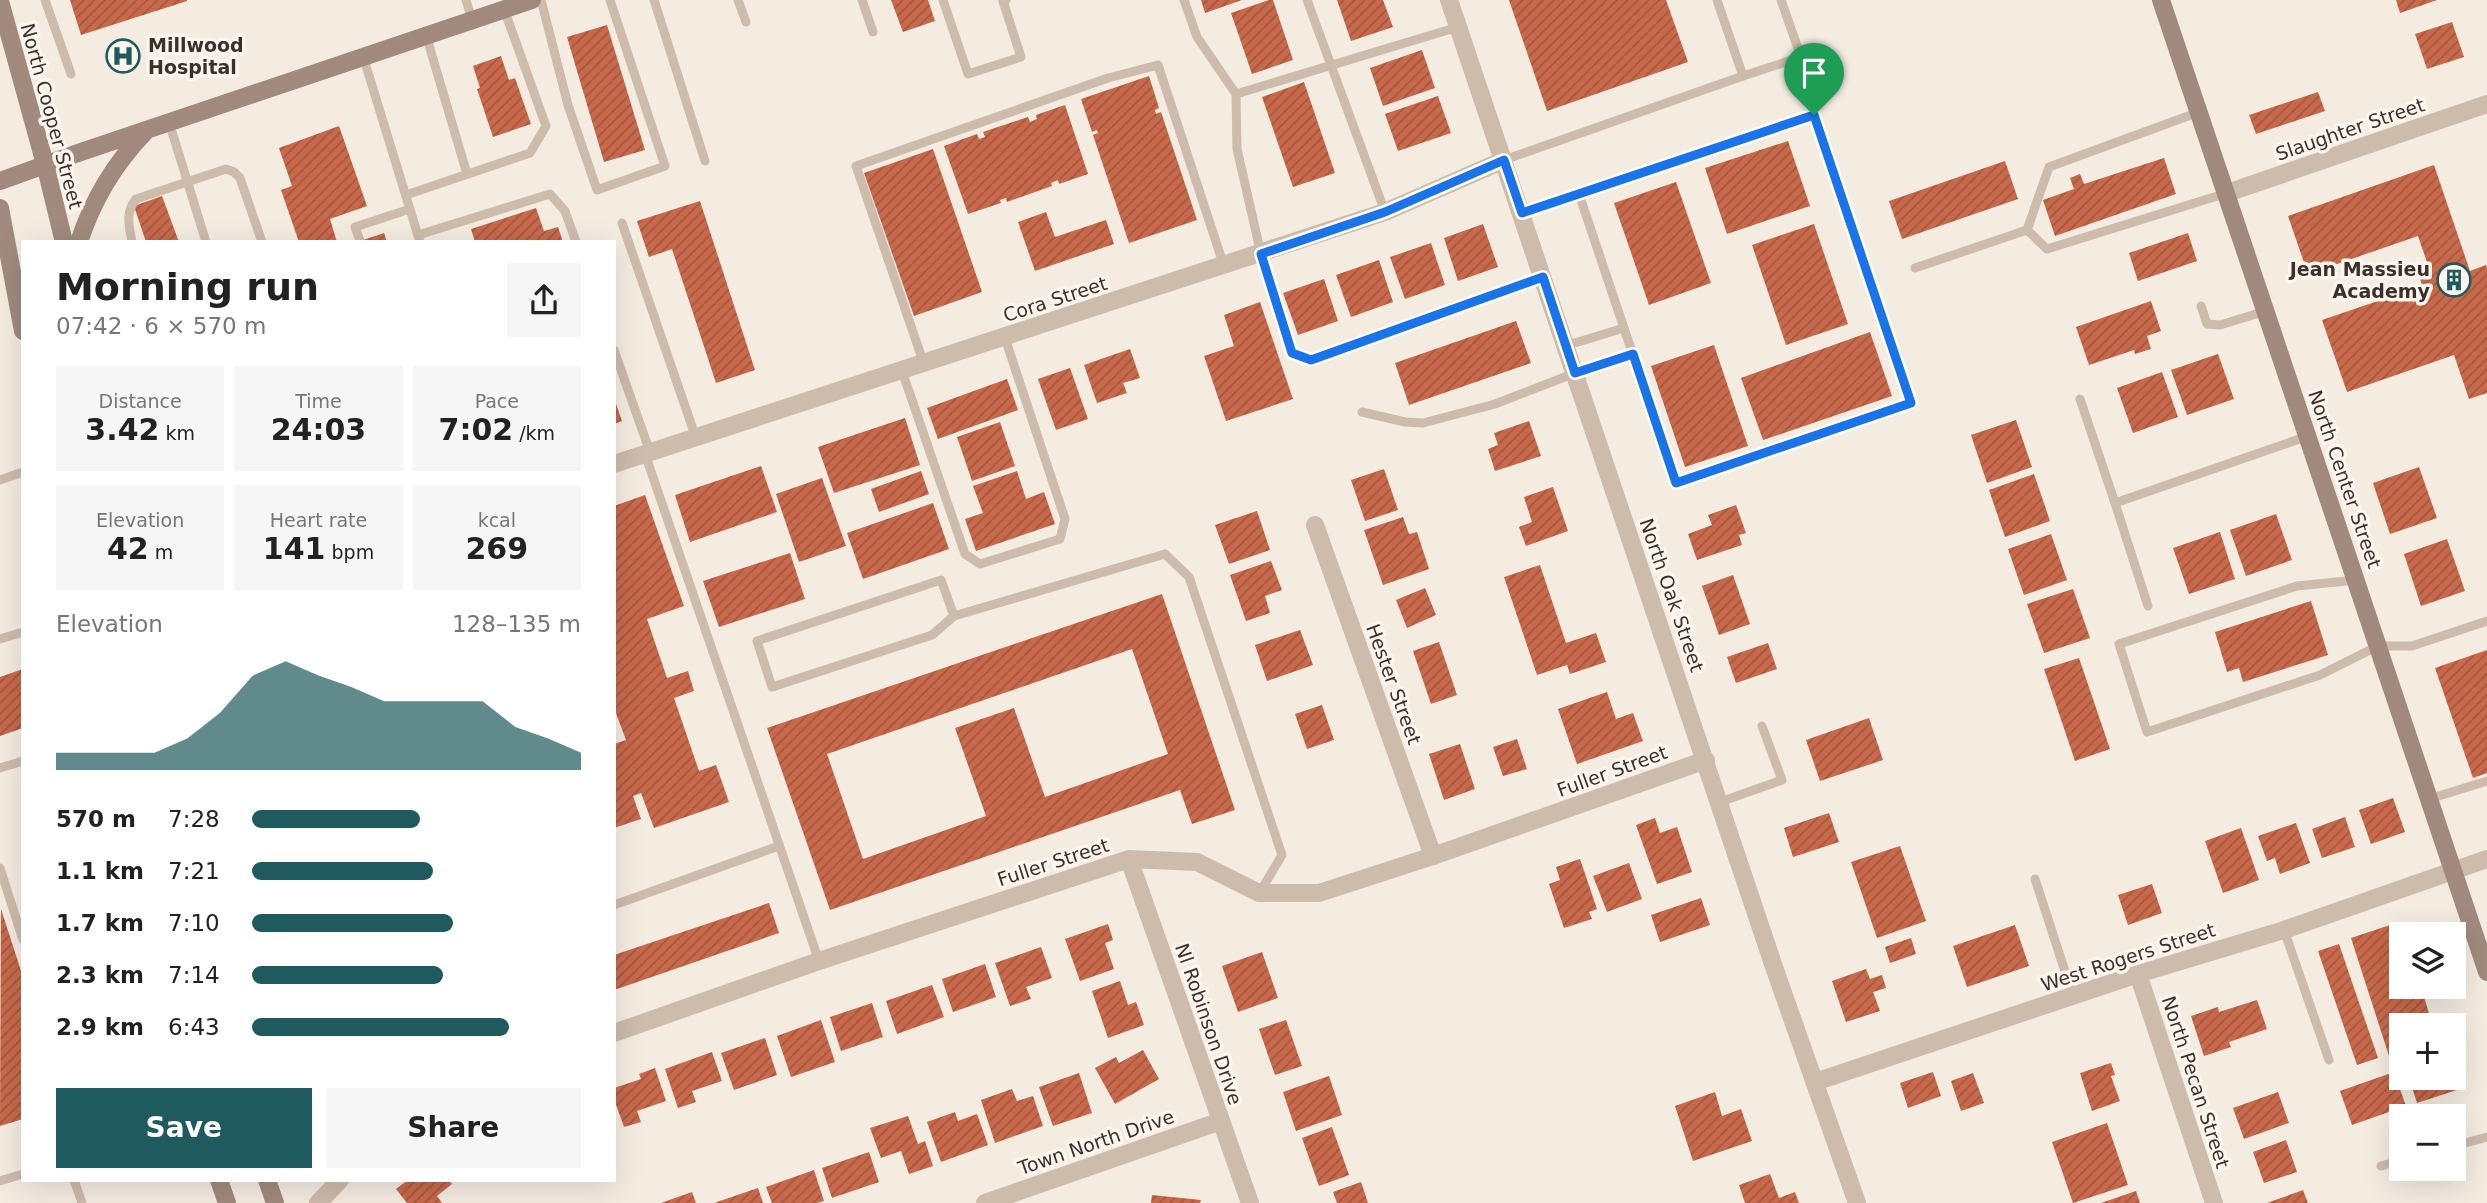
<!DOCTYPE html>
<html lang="en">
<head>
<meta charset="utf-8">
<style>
  body { margin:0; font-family:"DejaVu Sans",sans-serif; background:#f6f6f6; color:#222; height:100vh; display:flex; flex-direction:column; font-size:26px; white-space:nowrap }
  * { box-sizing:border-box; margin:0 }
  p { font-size:23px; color:#767676 }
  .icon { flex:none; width:38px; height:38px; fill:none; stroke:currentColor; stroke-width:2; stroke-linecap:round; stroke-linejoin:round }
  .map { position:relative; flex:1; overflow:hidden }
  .side { position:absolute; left:21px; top:240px; width:595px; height:942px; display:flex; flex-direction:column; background:#fff; border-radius:0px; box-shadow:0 7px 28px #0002 }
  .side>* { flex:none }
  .tools { position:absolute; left:2389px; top:922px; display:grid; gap:14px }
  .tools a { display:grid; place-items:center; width:77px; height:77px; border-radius:0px; background:#fff; box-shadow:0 7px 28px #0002; font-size:35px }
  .pin { position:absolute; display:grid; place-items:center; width:60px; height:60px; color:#fff; margin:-72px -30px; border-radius:50% 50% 50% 0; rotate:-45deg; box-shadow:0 0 7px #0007 }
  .pin .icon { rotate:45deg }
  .round { display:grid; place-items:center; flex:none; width:74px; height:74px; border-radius:0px; background:#f6f6f6 }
  .overview { display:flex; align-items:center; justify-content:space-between; height:119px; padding:0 35px }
  h1 { font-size:38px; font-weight:700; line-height:52px }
  .figures { display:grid; grid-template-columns:repeat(3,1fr); gap:10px; height:119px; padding:7px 35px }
  .figures div { display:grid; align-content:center; border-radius:0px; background:#f6f6f6; text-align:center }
  .figures b { font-size:30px; font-weight:700 }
  .figures small { font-size:19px; font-weight:400 }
  .figures p { font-size:19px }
  .chart { height:196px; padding:14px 35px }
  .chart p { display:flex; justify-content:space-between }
  .chart svg { width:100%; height:126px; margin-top:7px; fill:#1f5a5e; opacity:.7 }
  .button { display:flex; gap:14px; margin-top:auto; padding:14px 35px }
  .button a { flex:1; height:80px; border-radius:0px; background:#1f5a5e; color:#fff; font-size:28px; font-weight:700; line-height:80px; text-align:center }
  .button a+a { background:#f6f6f6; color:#222 }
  ul { padding:0 35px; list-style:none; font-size:23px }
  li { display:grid; grid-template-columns:112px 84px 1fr; align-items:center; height:52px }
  li i { height:18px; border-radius:9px; background:#1f5a5e }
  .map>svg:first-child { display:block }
  .building { fill:url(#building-hatch); fill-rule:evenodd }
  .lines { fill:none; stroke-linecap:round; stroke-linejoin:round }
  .service { stroke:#cdbbac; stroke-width:9 }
  .minor { stroke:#cdbbac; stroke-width:18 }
  .secondary { stroke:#a18a7d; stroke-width:18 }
  .route-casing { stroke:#fff; stroke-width:14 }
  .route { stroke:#1a73e8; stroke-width:9 }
  .labels { text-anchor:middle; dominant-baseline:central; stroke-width:7; stroke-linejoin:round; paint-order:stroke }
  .poi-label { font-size:19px; font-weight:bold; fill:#3b302b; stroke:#fbf5ee; text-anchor:start }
  .street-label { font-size:19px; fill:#3b302b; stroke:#fbf5ee }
</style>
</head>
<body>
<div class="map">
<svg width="2487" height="1203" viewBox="0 0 2487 1203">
  <defs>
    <pattern id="building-hatch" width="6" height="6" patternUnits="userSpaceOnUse" patternTransform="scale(1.75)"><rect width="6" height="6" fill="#c8694b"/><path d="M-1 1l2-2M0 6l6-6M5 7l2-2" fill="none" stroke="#a4573f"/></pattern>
  </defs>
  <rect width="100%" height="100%" fill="#f4ebe1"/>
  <g class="building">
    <polygon points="70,0 187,0 187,1 81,35"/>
    <polygon points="891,0 928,0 935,21 903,32"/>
    <polygon points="1201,0 1242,0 1205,13"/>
    <polygon points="1269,0 1273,0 1293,60 1252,74 1231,13"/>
    <polygon points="1337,0 1383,0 1393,27 1351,41"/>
    <polygon points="1509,0 1666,0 1688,62 1547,111"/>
    <polygon points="2396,0 2437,0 2400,13"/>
    <polygon points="2452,22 2464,57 2427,69 2415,34"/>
    <polygon points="607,25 645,150 604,162 567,37"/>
    <polygon points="1422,50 1435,88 1383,106 1370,68"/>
    <polygon points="501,56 509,80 515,78 531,124 493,137 477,89 480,88 473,66"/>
    <polygon points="1149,76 1159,108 1155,110 1156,114 1161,112 1197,220 1129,243 1093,135 1098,133 1097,130 1092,132 1081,99"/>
    <polygon points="1304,82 1335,173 1293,187 1262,97"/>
    <polygon points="2318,92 2325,111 2256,134 2249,115"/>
    <polygon points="1438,96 1451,133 1398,151 1385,114"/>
    <polygon points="1065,105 1088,174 1059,184 1058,180 1051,183 1052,186 1007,202 1006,198 1000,200 1001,203 968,214 944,146 977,134 979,139 985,137 983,132 1028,117 1030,122 1037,119 1036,115"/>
    <polygon points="339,126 367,206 330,219 337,242 299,242 281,190 292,186 279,148"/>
    <polygon points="1788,141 1810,206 1727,234 1705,168"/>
    <polygon points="933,149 982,292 914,316 864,173"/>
    <polygon points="2164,158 2176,194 2055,236 2043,200 2074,189 2070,178 2080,174 2084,184"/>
    <polygon points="2005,161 2018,199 1902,239 1889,201"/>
    <polygon points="2434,165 2470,271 2486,265 2487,268 2487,393 2469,399 2454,355 2347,392 2322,320 2422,286 2419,275 2430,271 2418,236 2308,274 2288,216"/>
    <polygon points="1676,182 1711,283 1649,305 1614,203"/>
    <polygon points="162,196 179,242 146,242 134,206"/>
    <polygon points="700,201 755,370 716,383 672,249 649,257 637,221"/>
    <polygon points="536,208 544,231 558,227 563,242 475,242 471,229"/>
    <polygon points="1046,212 1055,237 1106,220 1114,244 1035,271 1018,222"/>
    <polygon points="1483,224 1498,267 1458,281 1444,238"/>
    <polygon points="1814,224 1848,324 1786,345 1752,245"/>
    <polygon points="384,233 387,242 360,242 360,241"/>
    <polygon points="2188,233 2197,261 2138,281 2129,253"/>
    <polygon points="1431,243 1445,285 1405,299 1390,257"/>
    <polygon points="1379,260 1393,302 1351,317 1336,275"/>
    <polygon points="1324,279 1338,321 1298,335 1283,293"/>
    <polygon points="2151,301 2161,331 2147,336 2151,349 2135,354 2134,350 2089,365 2076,327"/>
    <polygon points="1260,302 1293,399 1226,421 1204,356 1234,346 1224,315"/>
    <polygon points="1516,321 1531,363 1409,405 1395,363"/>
    <polygon points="1870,332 1892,396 1763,440 1741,378"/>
    <polygon points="1714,345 1748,446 1685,467 1651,366"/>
    <polygon points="1130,349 1140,378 1123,383 1127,393 1097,403 1084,365"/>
    <polygon points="2218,354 2234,399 2187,415 2171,370"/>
    <polygon points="1070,368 1088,419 1056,430 1038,379"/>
    <polygon points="2162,372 2178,417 2133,433 2117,388"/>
    <polygon points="1007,379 1018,410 938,439 927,408"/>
    <polygon points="614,398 622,421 614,424"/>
    <polygon points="905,418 920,465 834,493 818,447"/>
    <polygon points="2016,420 2032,467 1987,483 1971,435"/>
    <polygon points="1529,421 1541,456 1495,471 1488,449 1498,445 1494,433"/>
    <polygon points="1000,422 1015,466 972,481 957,437"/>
    <polygon points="761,466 777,512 690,542 675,495"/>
    <polygon points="2419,467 2437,518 2390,534 2373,483"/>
    <polygon points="1384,469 1398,510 1365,521 1351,480"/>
    <polygon points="921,471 929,494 879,512 871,489"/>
    <polygon points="1017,471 1026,499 1044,492 1055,524 976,551 965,519 983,513 973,486"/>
    <polygon points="2034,474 2050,521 2005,537 1989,490"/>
    <polygon points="822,478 846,546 799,562 776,494"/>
    <polygon points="1553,487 1568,531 1526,546 1519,527 1532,522 1524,497"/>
    <polygon points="645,495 684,606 647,619 667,678 688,671 694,691 674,698 699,771 716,765 729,802 654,828 641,793 633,796 641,819 614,828 614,744 626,740 614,708 614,506"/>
    <polygon points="933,503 949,549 863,579 847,533"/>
    <polygon points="1736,505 1746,533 1739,535 1742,545 1697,560 1688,534 1712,525 1708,515"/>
    <polygon points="1257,511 1270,550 1229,564 1215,525"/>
    <polygon points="2276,514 2292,560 2246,576 2230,530"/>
    <polygon points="1403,517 1409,534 1417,532 1429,569 1383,585 1364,530"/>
    <polygon points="2220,532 2235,579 2189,594 2173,548"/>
    <polygon points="2051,534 2067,580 2024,595 2008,549"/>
    <polygon points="2447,539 2465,591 2421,606 2404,554"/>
    <polygon points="790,553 805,599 719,627 703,581"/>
    <polygon points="1271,561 1282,590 1265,596 1270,613 1246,621 1230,575"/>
    <polygon points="1540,565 1566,643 1596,633 1606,662 1570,674 1567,665 1537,675 1504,577"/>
    <polygon points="1733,575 1750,624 1719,635 1702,586"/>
    <polygon points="1425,588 1436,615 1407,628 1396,600"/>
    <polygon points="2073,589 2090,638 2044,653 2027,604"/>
    <path d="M1162,594L1235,810L1192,824L1180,790L830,910L767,728ZM1132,649L1168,754L1045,797L1014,708L955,728L986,816L863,859L827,754Z"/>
    <polygon points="2311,601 2328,655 2243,682 2239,668 2227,672 2215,632"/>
    <polygon points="1300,630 1313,665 1267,681 1255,645"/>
    <polygon points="1439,642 1457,695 1431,704 1413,651"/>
    <polygon points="1768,643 1777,669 1736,683 1727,657"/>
    <polygon points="2487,650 2487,773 2473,778 2435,668"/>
    <polygon points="2079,658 2110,749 2075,761 2044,669"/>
    <polygon points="23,669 23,728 0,736 0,677"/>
    <polygon points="1607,692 1616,719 1633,713 1643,741 1577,764 1558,709"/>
    <polygon points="1322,705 1334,740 1307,749 1295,714"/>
    <polygon points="1869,718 1883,760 1820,781 1806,740"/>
    <polygon points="1517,739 1527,769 1503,776 1493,747"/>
    <polygon points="1460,744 1475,789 1444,800 1429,754"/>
    <polygon points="2393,798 2405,832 2371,844 2359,810"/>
    <polygon points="1829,813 1839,842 1793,857 1784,828"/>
    <polygon points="2345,817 2355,847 2322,858 2312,829"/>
    <polygon points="1655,818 1660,833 1677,827 1692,872 1657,884 1636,825"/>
    <polygon points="2296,823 2310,863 2280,874 2275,858 2267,861 2258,836"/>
    <polygon points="2241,828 2259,880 2223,893 2205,841"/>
    <polygon points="1900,846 1926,921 1877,938 1851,862"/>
    <polygon points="1580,859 1597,909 1589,912 1592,919 1564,928 1549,884 1560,880 1556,867"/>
    <polygon points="1629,863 1642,899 1607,912 1593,876"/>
    <polygon points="2152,884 2162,913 2128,925 2118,895"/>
    <polygon points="1701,898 1710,925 1660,942 1651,915"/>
    <polygon points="769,903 779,933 614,990 614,955"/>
    <polygon points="1,909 23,977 23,1119 0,1126"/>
    <polygon points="2399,922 2404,934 2401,934 2401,987 2421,987 2433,1026 2401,1026 2401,1052 2389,1056 2351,938"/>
    <polygon points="1108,924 1113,940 1105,943 1114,969 1080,981 1065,939"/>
    <polygon points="2015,925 2029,966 1967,987 1953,946"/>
    <polygon points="1911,938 1916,954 1890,963 1885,947"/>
    <polygon points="2339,944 2378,1058 2357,1065 2318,951"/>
    <polygon points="1041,947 1052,978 1026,987 1031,999 1010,1006 995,963"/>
    <polygon points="1262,952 1278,998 1238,1012 1222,966"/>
    <polygon points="985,964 996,997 953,1012 942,979"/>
    <polygon points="1866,969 1870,979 1882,975 1886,988 1873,992 1880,1011 1846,1022 1832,981"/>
    <polygon points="1120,981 1128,1005 1136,1002 1144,1025 1108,1038 1092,991"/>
    <polygon points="932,985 944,1017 897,1034 886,1001"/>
    <polygon points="2257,1000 2267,1029 2229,1042 2231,1047 2204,1056 2191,1016 2218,1007 2219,1012"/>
    <polygon points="872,1003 883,1037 841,1051 830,1017"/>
    <polygon points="821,1020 835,1062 791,1077 777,1036"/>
    <polygon points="1286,1020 1302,1066 1275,1075 1259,1029"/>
    <polygon points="765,1038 777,1075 734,1090 721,1053"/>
    <polygon points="1143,1050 1159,1079 1115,1104 1095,1068 1116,1057 1119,1063"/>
    <polygon points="712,1052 722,1081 692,1091 696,1102 678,1108 665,1069"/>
    <polygon points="2111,1063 2115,1075 2111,1076 2120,1101 2092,1111 2080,1073"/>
    <polygon points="2454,1063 2463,1088 2417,1103 2409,1078 2454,1078"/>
    <polygon points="655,1068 666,1101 637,1111 641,1122 624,1127 614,1099 614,1088 641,1079 639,1074"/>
    <polygon points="1933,1072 1941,1096 1908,1108 1900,1083"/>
    <polygon points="2394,1072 2406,1106 2352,1125 2340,1091"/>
    <polygon points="1079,1073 1092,1113 1053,1126 1039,1087"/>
    <polygon points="1973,1073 1984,1103 1961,1111 1951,1081"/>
    <polygon points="1329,1076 1342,1115 1296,1131 1283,1092"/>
    <polygon points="1012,1089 1017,1101 1033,1096 1043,1126 995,1143 981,1100"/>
    <polygon points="1715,1092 1722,1116 1741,1109 1752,1141 1693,1161 1675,1106"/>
    <polygon points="2278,1092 2289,1123 2244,1139 2233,1108"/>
    <polygon points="955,1112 958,1121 977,1114 988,1145 941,1162 927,1122"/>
    <polygon points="908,1116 918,1144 925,1141 933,1166 909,1174 901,1151 881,1158 870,1128"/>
    <polygon points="2107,1123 2128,1185 2073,1203 2052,1142"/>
    <polygon points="1332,1127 1349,1175 1319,1186 1302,1138"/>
    <polygon points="2286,1140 2297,1172 2264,1183 2253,1152"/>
    <polygon points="869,1152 879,1182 832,1198 822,1168"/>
    <polygon points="814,1170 824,1201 817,1203 772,1203 766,1187"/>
    <polygon points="1770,1174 1779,1198 1795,1192 1799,1203 1745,1203 1739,1185"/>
    <polygon points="408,1180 449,1180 452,1184 437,1196 442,1203 407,1203 396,1189"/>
    <polygon points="1361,1182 1368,1203 1337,1203 1333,1192"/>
    <polygon points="758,1188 763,1203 714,1203"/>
    <polygon points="2303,1190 2308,1203 2267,1203"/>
    <polygon points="2136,1191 2140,1203 2101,1203"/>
    <polygon points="692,1192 696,1203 661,1203"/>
    <polygon points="1152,1195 1201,1200 1200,1203 1151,1203"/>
  </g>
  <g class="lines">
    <g class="service">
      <polyline points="45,0 71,74"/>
      <polyline points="466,0 472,20"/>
      <polyline points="541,0 568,105 597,190 665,166 610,0"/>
      <polyline points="654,0 705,161"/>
      <polyline points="738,0 746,22"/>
      <polyline points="862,0 873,32"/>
      <polyline points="943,0 968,74 1021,57 1003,1 1006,0"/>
      <polyline points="1184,0 1197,37 1236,94 1237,149 1261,254 1292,353 1311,360 1543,277"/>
      <polyline points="1307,0 1385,212"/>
      <polyline points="426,35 467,174"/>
      <polyline points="363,56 420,242"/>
      <polyline points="1743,76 1801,57 1781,0"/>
      <polyline points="1236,94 1458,27"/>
      <polyline points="2199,112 2049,167 2027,230 2047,249 2227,193"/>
      <polygon points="1814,115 1911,403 1676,483 1579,194"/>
      <polyline points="169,122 206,242"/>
      <polyline points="1504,160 1743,76 1717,0"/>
      <polyline points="406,195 530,153 546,126 504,9"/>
      <polyline points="1522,213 1579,194"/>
      <polyline points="622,223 696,438"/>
      <polyline points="418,235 550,194 565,211 576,242"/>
      <polyline points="360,241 355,227 410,209"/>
      <path d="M132,242C129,226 125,212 136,199L226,169L234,172L240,178L262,242"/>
      <polyline points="1915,268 2027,230"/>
      <polyline points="2201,306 2207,324 2220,325 2266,311"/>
      <polyline points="1565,346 1624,328"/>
      <polyline points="614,350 650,452"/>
      <polyline points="924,364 856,166 1108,78 1158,65 1224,266"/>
      <polyline points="902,371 965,554 980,564 1060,539 1065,519 1005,338"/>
      <polyline points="2080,399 2115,503 2308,436"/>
      <polyline points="1362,412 1405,422 1423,423 1495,404 1575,373 1633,354"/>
      <polyline points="645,454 819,961"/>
      <polyline points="0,480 23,472"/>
      <polyline points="2115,503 2148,606"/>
      <polyline points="2356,580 2297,586 2119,644 2147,732 2320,675 2378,646 2412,646 2487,621"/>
      <polyline points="954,616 932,635 772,687 757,641 941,580 954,616 1165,554 1189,577 1282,855 1260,892"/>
      <polyline points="0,639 23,632"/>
      <polyline points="0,768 23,761"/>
      <polyline points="2429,799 2487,781"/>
      <polyline points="1720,802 1782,780 1762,726"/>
      <polyline points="0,868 23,940"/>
      <polyline points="2035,879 2073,996"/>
      <polyline points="614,905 779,846"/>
      <polyline points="2284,930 2329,1060"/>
      <polyline points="2454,1146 2487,1137"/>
      <polyline points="2381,1166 2401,1160"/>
      <polyline points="74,1180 82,1203"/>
      <polyline points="0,1181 23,1174"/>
    </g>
    <g class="minor">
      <polyline points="1449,0 1774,967 1857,1203"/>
      <polyline points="2227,193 2487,104"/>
      <polyline points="614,464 1385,212 1504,160"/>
      <polyline points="1315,525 1433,856"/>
      <polyline points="1129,859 1250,1203"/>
      <polyline points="2138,974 2214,1203"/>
      <polyline points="614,1033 819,961 1129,859 1197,862 1259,893 1319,893 1433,856 1706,760"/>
      <polyline points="1815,1082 2138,974 2284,930 2487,859"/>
      <polyline points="318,1203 340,1180"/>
      <polyline points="985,1203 1221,1121"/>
    </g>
    <g class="secondary">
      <polyline points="2161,0 2487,972"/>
      <polyline points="0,1 45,164 64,242"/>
      <polyline points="0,181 78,153 532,0"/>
      <polyline points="0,208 23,331"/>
      <path d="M79,242C93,199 114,164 145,132"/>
      <polyline points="219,1180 227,1203"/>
      <polyline points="267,1180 275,1203"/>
    </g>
  </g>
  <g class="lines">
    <defs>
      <polygon id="route" points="1814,115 1911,403 1676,483 1633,354 1575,373 1543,277 1311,360 1292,353 1261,254 1385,212 1504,160 1522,213"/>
    </defs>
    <use href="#route" class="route-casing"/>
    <use href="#route" class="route"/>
  </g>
  <defs>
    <symbol id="hospital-ring" viewBox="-11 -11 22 22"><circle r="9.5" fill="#fbf5ee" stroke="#1f5a5e" stroke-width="1.5"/><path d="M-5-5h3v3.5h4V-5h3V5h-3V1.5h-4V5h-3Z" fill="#1f5a5e"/></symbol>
    <symbol id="building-ring" viewBox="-11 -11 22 22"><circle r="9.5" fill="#fbf5ee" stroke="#1f5a5e" stroke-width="1.5"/><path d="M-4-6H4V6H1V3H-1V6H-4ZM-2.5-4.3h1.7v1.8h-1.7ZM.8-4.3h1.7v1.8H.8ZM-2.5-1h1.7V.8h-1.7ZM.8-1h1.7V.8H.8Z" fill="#1f5a5e"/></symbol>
  </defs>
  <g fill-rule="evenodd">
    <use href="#hospital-ring" x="104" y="37" width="38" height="38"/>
    <use href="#building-ring" x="2435" y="261" width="38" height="38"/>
  </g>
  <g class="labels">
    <g class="poi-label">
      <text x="148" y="45">Millwood<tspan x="148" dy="22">Hospital</tspan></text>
      <text x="2430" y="269" text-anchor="end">Jean Massieu<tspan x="2430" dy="22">Academy</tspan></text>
    </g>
    <g class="street-label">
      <text transform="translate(52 116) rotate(75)">North Cooper Street</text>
      <text transform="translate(2350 129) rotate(-19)">Slaughter Street</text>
      <text transform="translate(1055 299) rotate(-18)">Cora Street</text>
      <text transform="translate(2345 479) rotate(71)">North Center Street</text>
      <text transform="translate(1672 595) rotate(71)">North Oak Street</text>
      <text transform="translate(1394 684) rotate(70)">Hester Street</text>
      <text transform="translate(1612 771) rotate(-20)">Fuller Street</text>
      <text transform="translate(1053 862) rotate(-18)">Fuller Street</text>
      <text transform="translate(2128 957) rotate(-18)">West Rogers Street</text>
      <text transform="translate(1209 1024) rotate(71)">Nl Robinson Drive</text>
      <text transform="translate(2196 1082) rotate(72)">North Pecan Street</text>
      <text transform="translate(1096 1142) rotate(-19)">Town North Drive</text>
    </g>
  </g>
</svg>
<div class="tools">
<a><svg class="icon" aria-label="layers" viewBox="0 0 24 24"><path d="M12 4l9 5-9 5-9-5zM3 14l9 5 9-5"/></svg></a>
<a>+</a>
<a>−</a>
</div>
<div class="pin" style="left:1814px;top:115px;background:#1e9e55"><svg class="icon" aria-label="arrive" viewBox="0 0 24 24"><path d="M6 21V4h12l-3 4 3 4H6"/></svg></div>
<section class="side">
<div class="overview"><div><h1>Morning run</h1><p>07:42 · 6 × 570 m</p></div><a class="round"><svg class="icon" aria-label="share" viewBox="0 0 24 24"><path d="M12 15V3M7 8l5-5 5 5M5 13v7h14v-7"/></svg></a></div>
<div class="figures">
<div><p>Distance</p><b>3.42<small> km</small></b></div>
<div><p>Time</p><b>24:03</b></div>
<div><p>Pace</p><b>7:02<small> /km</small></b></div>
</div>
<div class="figures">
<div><p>Elevation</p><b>42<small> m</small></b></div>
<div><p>Heart rate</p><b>141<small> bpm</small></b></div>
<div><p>kcal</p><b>269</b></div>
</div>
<div class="chart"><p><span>Elevation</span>128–135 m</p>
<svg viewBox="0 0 160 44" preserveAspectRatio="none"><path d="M0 44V38L10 38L20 38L30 38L40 33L50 24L60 11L70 6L80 11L90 15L100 20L110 20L120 20L130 20L140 29L150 33L160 38V44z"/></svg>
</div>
<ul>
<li><b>570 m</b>7:28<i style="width:51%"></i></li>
<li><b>1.1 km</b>7:21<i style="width:55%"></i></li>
<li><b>1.7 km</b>7:10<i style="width:61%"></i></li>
<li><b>2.3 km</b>7:14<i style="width:58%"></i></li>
<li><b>2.9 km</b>6:43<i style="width:78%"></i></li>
</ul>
<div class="button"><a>Save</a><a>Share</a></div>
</section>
</div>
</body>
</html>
